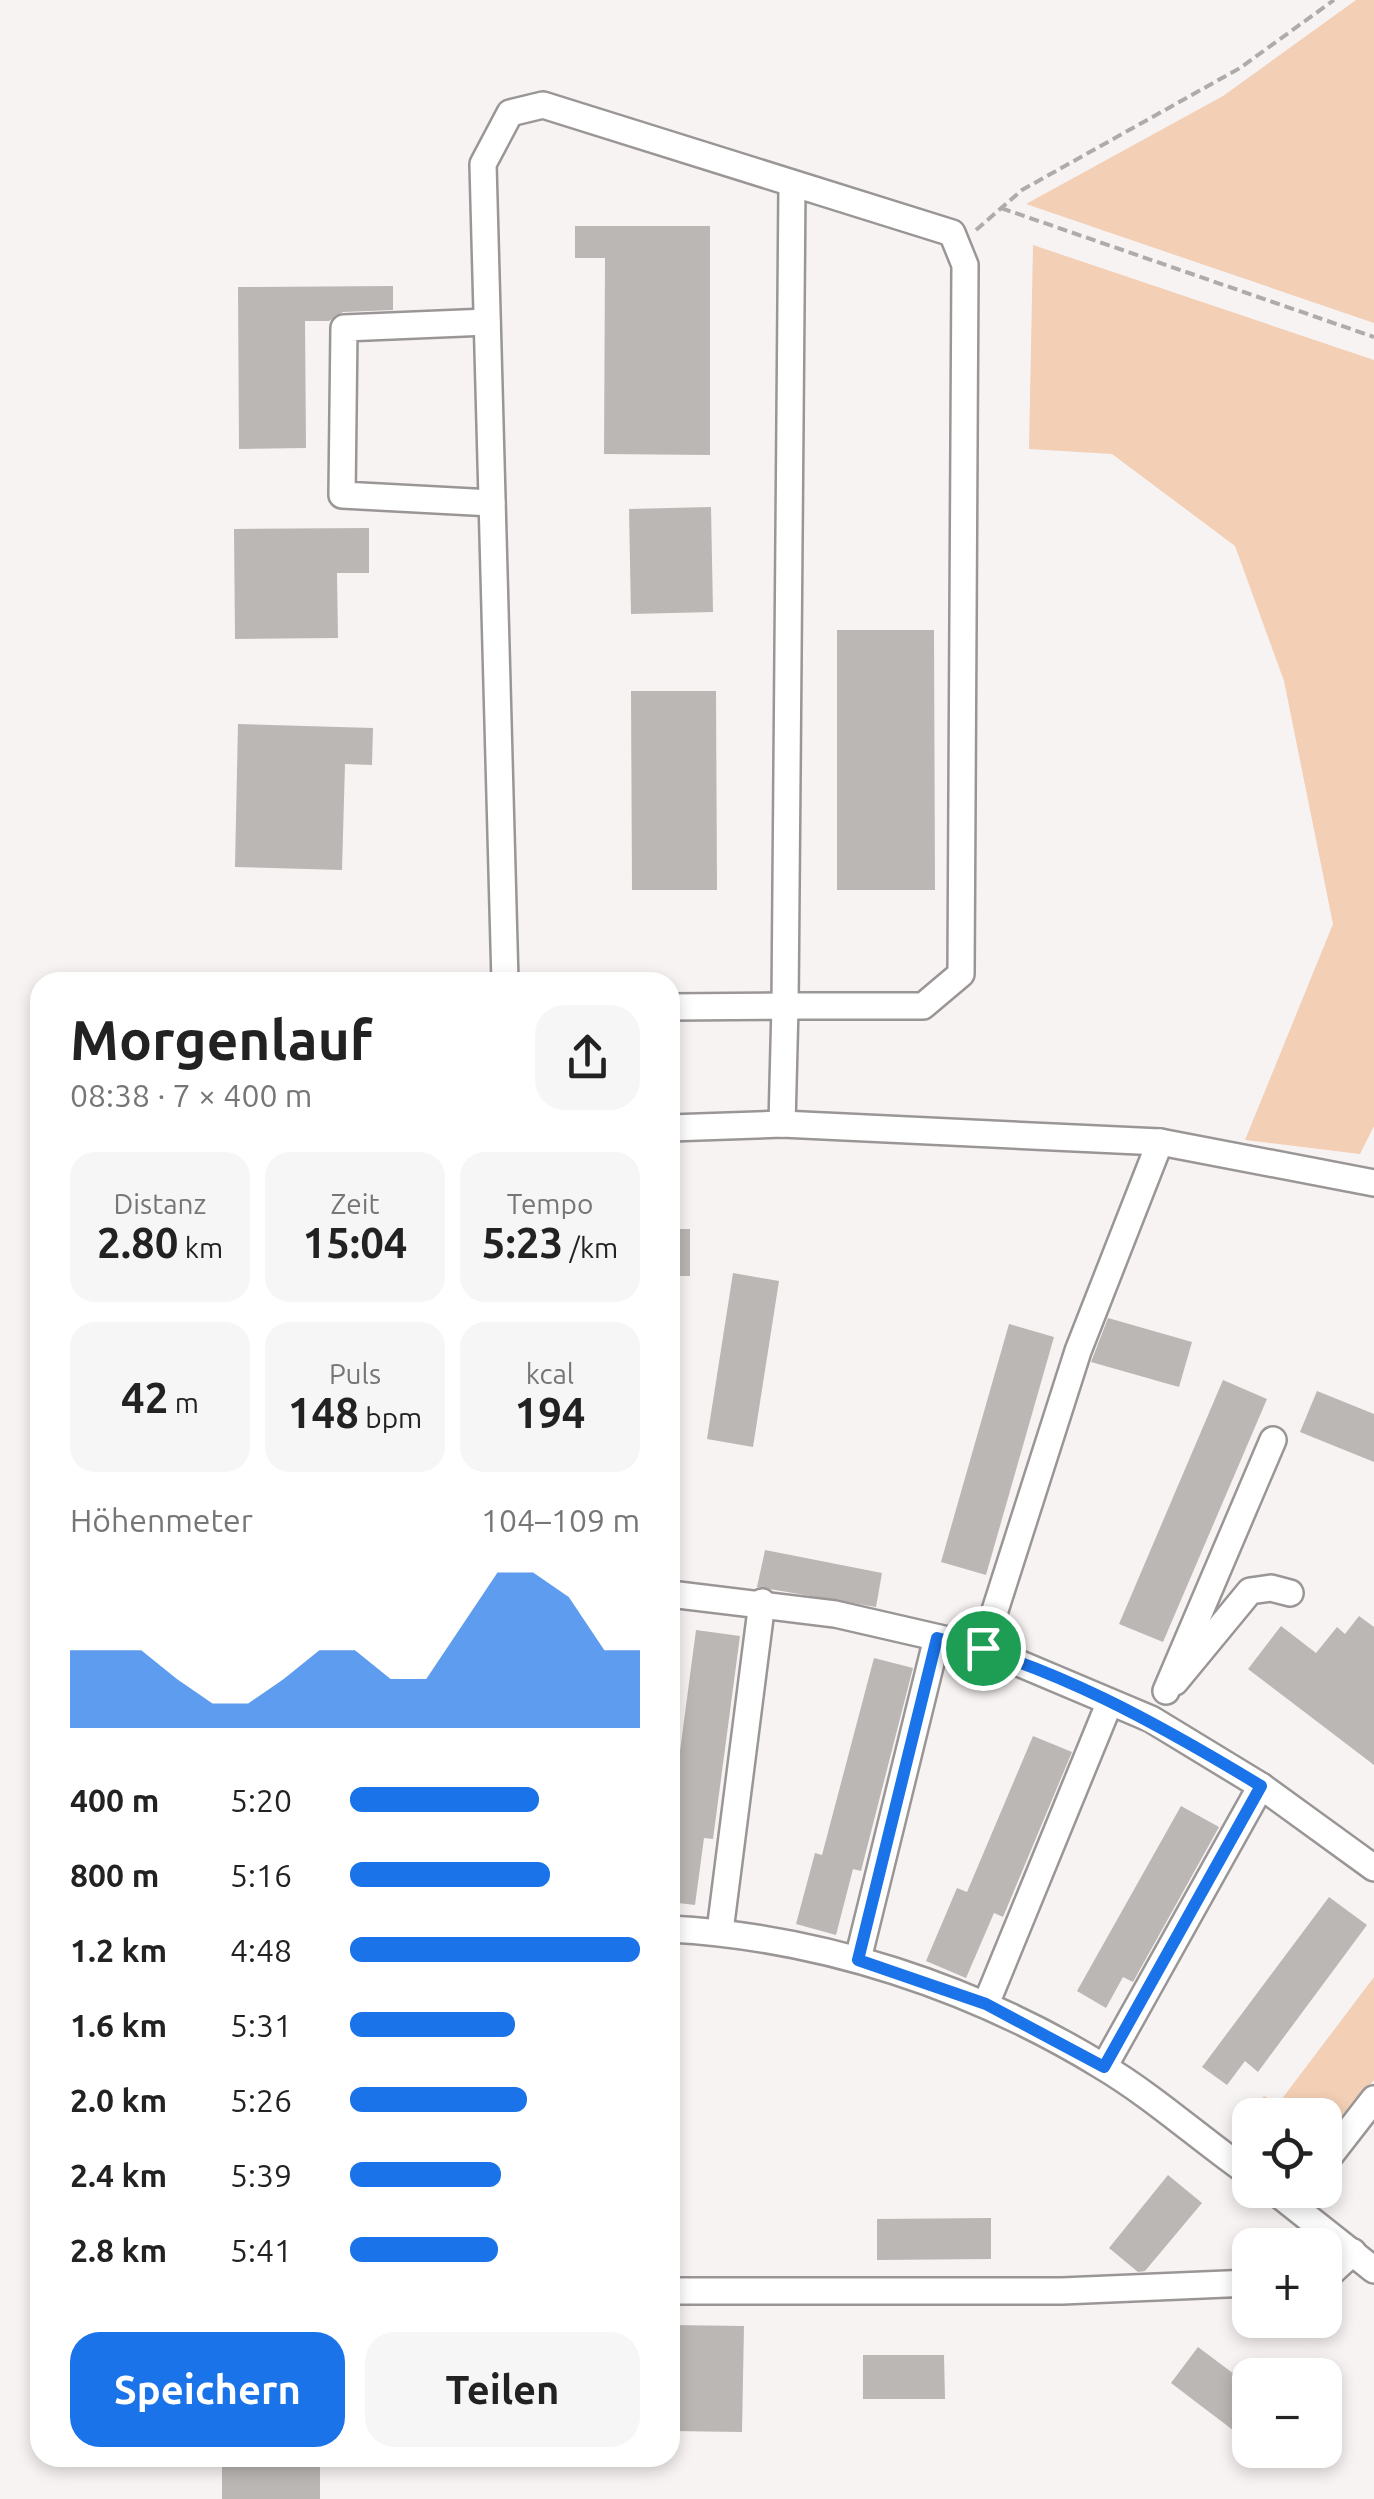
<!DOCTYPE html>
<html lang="de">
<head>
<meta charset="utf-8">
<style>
  body { margin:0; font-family:Ubuntu,sans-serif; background:#f6f6f6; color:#222; height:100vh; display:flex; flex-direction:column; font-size:38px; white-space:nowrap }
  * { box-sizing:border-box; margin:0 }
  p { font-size:32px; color:#767676 }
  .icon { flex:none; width:55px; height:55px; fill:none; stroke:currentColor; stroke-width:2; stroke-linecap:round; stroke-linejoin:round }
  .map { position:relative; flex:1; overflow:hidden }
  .details { position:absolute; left:30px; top:972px; width:650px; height:1495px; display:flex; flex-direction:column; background:#fff; border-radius:30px; box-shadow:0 5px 15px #0003 }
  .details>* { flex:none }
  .tools { position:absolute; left:1232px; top:2098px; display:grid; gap:20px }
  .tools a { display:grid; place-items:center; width:110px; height:110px; border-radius:20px; background:#fff; box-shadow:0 5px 15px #0003; font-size:50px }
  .pin { position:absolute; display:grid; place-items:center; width:85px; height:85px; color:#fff; margin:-42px; border:5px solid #fff; border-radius:50%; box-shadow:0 2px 10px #0007 }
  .round { display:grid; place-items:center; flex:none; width:105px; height:105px; border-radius:30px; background:#f6f6f6 }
  .overview { display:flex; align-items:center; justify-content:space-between; height:170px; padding:0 40px }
  h1 { font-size:55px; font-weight:700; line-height:75px }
  .figures { display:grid; grid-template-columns:repeat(3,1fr); gap:15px; height:170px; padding:10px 40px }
  .figures div { display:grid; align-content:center; border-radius:25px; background:#f6f6f6; text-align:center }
  .figures b { font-size:42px; font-weight:700 }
  .figures small { font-size:28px; font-weight:400 }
  .figures p { font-size:28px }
  .chart { height:280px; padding:20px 40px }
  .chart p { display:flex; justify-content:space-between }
  .chart svg { width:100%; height:180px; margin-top:10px; fill:#1a73e8; opacity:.7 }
  .action { display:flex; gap:20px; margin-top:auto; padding:20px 40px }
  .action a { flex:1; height:115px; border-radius:30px; background:#1a73e8; color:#fff; font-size:40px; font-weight:700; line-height:115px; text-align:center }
  .action a+a { background:#f6f6f6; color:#222 }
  ul { padding:0 40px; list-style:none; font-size:32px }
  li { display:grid; grid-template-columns:160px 120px 1fr; align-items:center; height:75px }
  li i { height:25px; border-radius:12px; background:#1a73e8 }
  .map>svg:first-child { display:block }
  .green { fill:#f2cfb5 }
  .building { fill:#bbb7b5 }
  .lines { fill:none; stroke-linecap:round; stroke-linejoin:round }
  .minor-casing { stroke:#9b9696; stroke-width:30 }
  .path { stroke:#afabab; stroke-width:4; stroke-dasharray:10 5; stroke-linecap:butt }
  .minor { stroke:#fff; stroke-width:25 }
  .route-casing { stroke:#fff; stroke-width:20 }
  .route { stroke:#1a73e8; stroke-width:12 }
</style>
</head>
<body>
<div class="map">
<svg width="1374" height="2499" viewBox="0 0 1374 2499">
  <rect width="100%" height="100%" fill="#f8f3f3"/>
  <g class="green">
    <polygon points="1356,0 1374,0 1374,323 1026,204 1223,96"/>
    <polygon points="1033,245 1374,360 1374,1126 1360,1154 1245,1140 1333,924 1284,681 1235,546 1112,454 1029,449"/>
    <polygon points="1374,1977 1374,2080 1325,2140 1325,2115 1250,2115 1250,2147 1244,2142 1245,2120 1264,2096 1278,2104"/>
  </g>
  <g class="building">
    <polygon points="575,226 710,226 710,455 604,454 605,258 575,258"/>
    <polygon points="393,286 393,310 343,312 329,321 305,321 306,448 239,449 238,287"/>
    <polygon points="711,507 713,612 631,614 629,509"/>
    <polygon points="369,528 369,573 337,573 338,638 235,639 234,529"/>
    <polygon points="837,630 934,630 935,890 837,890"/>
    <polygon points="631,691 716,691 717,890 632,890"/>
    <polygon points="238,724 373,728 372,765 345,764 342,870 235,867"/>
    <rect x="670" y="1229" width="20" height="47"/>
    <polygon points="733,1273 779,1281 753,1447 707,1439"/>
    <polygon points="1108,1318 1192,1342 1179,1387 1091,1362"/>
    <polygon points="1009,1324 1054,1337 986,1575 941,1562"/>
    <polygon points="1223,1380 1267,1399 1163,1642 1119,1624"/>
    <polygon points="1317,1391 1374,1414 1374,1462 1300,1432"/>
    <polygon points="765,1550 882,1573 876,1607 757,1587"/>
    <polygon points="1359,1616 1374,1627 1374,1765 1248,1669 1281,1626 1316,1653 1337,1627 1345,1634"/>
    <polygon points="696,1630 740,1636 713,1839 704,1838 695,1905 670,1902 670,1827"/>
    <polygon points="874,1658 913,1668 861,1871 853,1869 836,1935 796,1924 815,1853 822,1855"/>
    <polygon points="1033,1736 1072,1752 1003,1917 994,1913 966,1978 926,1961 957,1888 967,1892"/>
    <polygon points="1181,1806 1219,1827 1133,1982 1123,1977 1106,2008 1077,1991"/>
    <polygon points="1329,1897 1367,1925 1258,2072 1245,2061 1227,2085 1202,2067"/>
    <polygon points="1168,2175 1202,2203 1145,2271 1138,2272 1109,2248"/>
    <polygon points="991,2218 991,2259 877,2260 877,2219"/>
    <polygon points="670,2325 744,2326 742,2432 670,2431"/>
    <polygon points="1198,2347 1250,2386 1250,2443 1171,2383"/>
    <polygon points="863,2355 944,2355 945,2399 863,2399"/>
    <rect x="222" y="2458" width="98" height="41"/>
  </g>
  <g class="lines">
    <defs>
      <g id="minor">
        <polyline points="487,322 344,328 342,495 492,503"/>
        <polyline points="505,982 483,164 510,113 543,105 952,233 965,265 961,974 923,1006 785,1006 792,185"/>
        <polyline points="670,1007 785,1006 782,1124"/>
        <polyline points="670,1128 782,1124 1160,1142 1374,1183"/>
        <polyline points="670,1594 835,1614 983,1648 1151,1719 1261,1786 1374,1868"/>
        <polyline points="983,1648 1078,1351 1160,1142"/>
        <polyline points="1175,1682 1250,1591 1271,1588 1290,1593"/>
        <polyline points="1166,1691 1273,1440"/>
        <path d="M670,1929C821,1937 973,1987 1102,2066C1154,2097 1200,2139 1250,2174"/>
        <polyline points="720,1931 762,1602"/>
        <polyline points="858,1959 937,1638"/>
        <polyline points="986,2004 1109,1704"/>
        <polyline points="1104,2067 1261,1786"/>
        <polyline points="1325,2162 1374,2099"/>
        <polyline points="1273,2190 1374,2270"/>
        <polyline points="1325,2278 1353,2252"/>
        <polyline points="670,2291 1062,2291 1250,2283"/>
      </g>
    </defs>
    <use href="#minor" class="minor-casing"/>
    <g class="path">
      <polyline points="1001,208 1374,337"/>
      <polyline points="976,230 1022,190 1240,68 1334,0"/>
    </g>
    <use href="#minor" class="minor"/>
  </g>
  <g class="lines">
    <defs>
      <path id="route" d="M937,1638C1049,1662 1164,1727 1261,1786L1104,2067L986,2004L858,1960Z"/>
    </defs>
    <use href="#route" class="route-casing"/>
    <use href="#route" class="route"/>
  </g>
</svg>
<div class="tools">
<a><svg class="icon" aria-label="locate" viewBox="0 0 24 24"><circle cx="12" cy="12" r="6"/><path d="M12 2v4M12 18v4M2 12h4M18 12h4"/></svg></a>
<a>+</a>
<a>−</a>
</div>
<div class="pin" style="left:983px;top:1648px;background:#1e9e55"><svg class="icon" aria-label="arrive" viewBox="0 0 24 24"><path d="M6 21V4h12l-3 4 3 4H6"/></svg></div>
<section class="details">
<div class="overview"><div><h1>Morgenlauf</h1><p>08:38 · 7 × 400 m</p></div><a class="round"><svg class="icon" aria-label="share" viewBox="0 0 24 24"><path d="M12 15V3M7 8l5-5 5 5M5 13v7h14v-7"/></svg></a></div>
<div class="figures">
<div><p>Distanz</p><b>2.80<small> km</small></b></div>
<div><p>Zeit</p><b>15:04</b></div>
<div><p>Tempo</p><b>5:23<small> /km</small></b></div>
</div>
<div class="figures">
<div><b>42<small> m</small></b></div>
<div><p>Puls</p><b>148<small> bpm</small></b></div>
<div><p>kcal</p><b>194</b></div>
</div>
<div class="chart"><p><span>Höhenmeter</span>104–109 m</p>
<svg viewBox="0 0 160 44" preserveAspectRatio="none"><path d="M0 44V25L10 25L20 25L30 32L40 38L50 38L60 32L70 25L80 25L90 32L100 32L110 19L120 6L130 6L140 12L150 25L160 25V44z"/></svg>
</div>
<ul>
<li><b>400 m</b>5:20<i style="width:65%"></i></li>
<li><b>800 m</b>5:16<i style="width:69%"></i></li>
<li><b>1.2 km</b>4:48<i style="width:100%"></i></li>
<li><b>1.6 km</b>5:31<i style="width:57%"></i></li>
<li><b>2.0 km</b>5:26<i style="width:61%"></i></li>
<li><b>2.4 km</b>5:39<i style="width:52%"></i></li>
<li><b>2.8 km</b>5:41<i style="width:51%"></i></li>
</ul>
<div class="action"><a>Speichern</a><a>Teilen</a></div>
</section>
</div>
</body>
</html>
